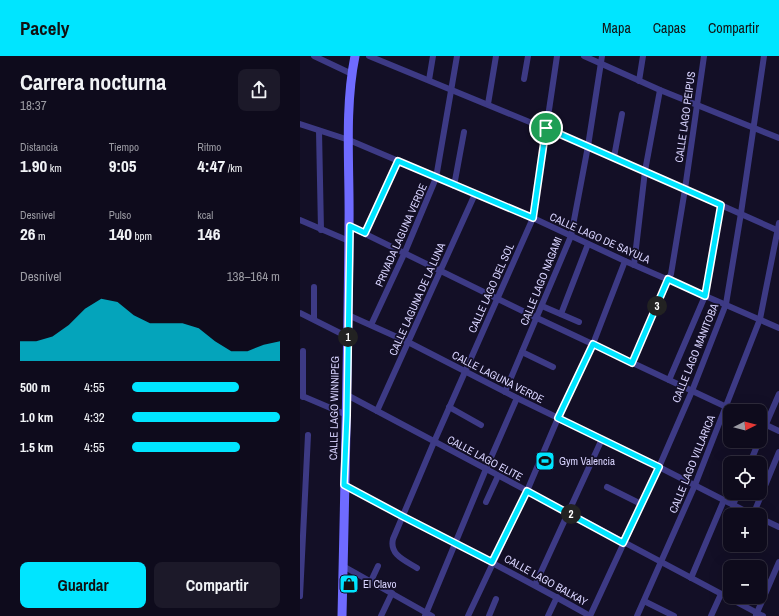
<!DOCTYPE html>
<html lang="es">
<head>
<meta charset="utf-8">
<style>
  body { margin:0; font-family:"Archivo Narrow",sans-serif; background:#1c1929; color:#f1f3f6; height:100vh; display:flex; flex-direction:column; font-size:15px; white-space:nowrap }
  * { box-sizing:border-box; margin:0 }
  p { font-size:13px; color:#9b9ba3 }
  .icon { flex:none; width:22px; height:22px; fill:none; stroke:currentColor; stroke-width:2; stroke-linecap:round; stroke-linejoin:round }
  .map { position:relative; flex:1; overflow:hidden }
  .details { display:flex; flex-direction:column; background:#0e0b1c; width:300px }
  .details>* { flex:none }
  .needle { width:26px; rotate:84deg }
  .fabs { position:absolute; left:423px; top:348px; display:grid; gap:8px }
  .fabs a { display:grid; place-items:center; width:44px; height:44px; border-radius:8px; background:#0e0b1c; box-shadow:0 4px 16px #0002,0 0 0 1px #2e2b3b; font-size:20px }
  .pin { position:absolute; display:grid; place-items:center; width:34px; height:34px; color:#fff; margin:-17px; border:2px solid #fff; border-radius:50%; box-shadow:0 1px 4px #0007 }
  .km { position:absolute; width:20px; height:20px; margin:-10px; border-radius:50%; background:#222; color:#fff; font-size:11px; line-height:20px; text-align:center }
  .round { display:grid; place-items:center; flex:none; width:42px; height:42px; border-radius:8px; background:#1c1929 }
  .head { display:flex; align-items:center; justify-content:space-between; height:68px; padding:0 20px }
  h1 { font-size:22px; font-weight:700; line-height:30px }
  .stats { display:grid; grid-template-columns:repeat(3,1fr); gap:6px; height:68px; padding:4px 20px }
  .stats div { display:grid; align-content:center }
  .stats b { font-size:17px; font-weight:700 }
  .stats small { font-size:11px; font-weight:400 }
  .stats p { font-size:11px }
  .chart { height:112px; padding:8px 20px }
  .chart p { display:flex; justify-content:space-between }
  .chart svg { width:100%; height:72px; margin-top:4px; fill:#00e5ff; opacity:.7 }
  .cta { display:flex; gap:8px; margin-top:auto; padding:8px 20px }
  .cta a { flex:1; height:46px; border-radius:8px; background:#00e5ff; color:#111; font-size:16px; font-weight:700; line-height:46px; text-align:center }
  .cta a+a { background:#1c1929; color:#f1f3f6 }
  ul { padding:0 20px; list-style:none; font-size:13px }
  li { display:grid; grid-template-columns:64px 48px 1fr; align-items:center; height:30px }
  li i { height:10px; border-radius:5px; background:#00e5ff }
  header { display:flex; align-items:center; gap:24px; box-sizing:border-box; height:56px; padding:0 20px; background:#00e5ff; color:#111 }
  header strong { font-size:19px }
  nav { display:flex; gap:22px; margin-inline-start:auto; font-size:14px }
  main { display:flex; flex:1; min-height:0 }
  .map>svg:first-child { display:block }
  .lines { fill:none; stroke-linecap:round; stroke-linejoin:round }
  .street { stroke:#3d3a85; stroke-width:6 }
  .secondary { stroke:#6f6bff; stroke-width:9 }
  .route-casing { stroke:#fff; stroke-width:8 }
  .route { stroke:#00e5ff; stroke-width:5 }
  .labels { text-anchor:middle; dominant-baseline:central; stroke-width:3.5; stroke-linejoin:round; paint-order:stroke }
  .street-label { font-size:11px; fill:#d9d4ff; stroke:#130f26 }
  .poi-label { font-size:11px; fill:#d9d4ff; stroke:#130f26; text-anchor:start }
</style>
</head>
<body>
<header>
<strong>Pacely</strong>
<nav><a>Mapa</a><a>Capas</a><a>Compartir</a></nav>
</header>
<main>
<section class="details">
<div class="head"><div><h1>Carrera nocturna</h1><p>18:37</p></div><a class="round"><svg class="icon" aria-label="share" viewBox="0 0 24 24"><path d="M12 15V3M7 8l5-5 5 5M5 13v7h14v-7"/></svg></a></div>
<div class="stats">
<div><p>Distancia</p><b>1.90<small> km</small></b></div>
<div><p>Tiempo</p><b>9:05</b></div>
<div><p>Ritmo</p><b>4:47<small> /km</small></b></div>
</div>
<div class="stats">
<div><p>Desnivel</p><b>26<small> m</small></b></div>
<div><p>Pulso</p><b>140<small> bpm</small></b></div>
<div><p>kcal</p><b>146</b></div>
</div>
<div class="chart"><p><span>Desnivel</span>138–164 m</p>
<svg viewBox="0 0 160 44" preserveAspectRatio="none"><path d="M0 44V32L10 32L20 29L30 22L40 12L50 6L60 8L70 16L80 21L90 21L100 21L110 24L120 32L130 38L140 38L150 34L160 32V44z"/></svg>
</div>
<ul>
<li><b>500 m</b>4:55<i style="width:72%"></i></li>
<li><b>1.0 km</b>4:32<i style="width:100%"></i></li>
<li><b>1.5 km</b>4:55<i style="width:73%"></i></li>
</ul>
<div class="cta"><a>Guardar</a><a>Compartir</a></div>
</section>
<div class="map">
<svg width="479" height="560" viewBox="0 0 479 560">
  <rect width="100%" height="100%" fill="#130f26"/>
  <g class="lines">
    <g class="street">
      <polyline points="14,0 52,18"/>
      <polyline points="69,0 288,90 479,175"/>
      <polyline points="284,0 360,34 479,82"/>
      <polyline points="224,23 228,0"/>
      <polyline points="129,24 133,0"/>
      <polyline points="339,25 343,0"/>
      <polyline points="188,48 196,0"/>
      <polyline points="0,68 49,84 233,162 325,205 479,272"/>
      <polyline points="19,75 21,174"/>
      <polyline points="314,101 322,58"/>
      <polyline points="154,130 164,76"/>
      <polyline points="0,164 49,185"/>
      <polyline points="49,170 237,262 435,355"/>
      <polyline points="65,177 98,105"/>
      <polyline points="334,209 345,115 360,34"/>
      <polyline points="242,250 279,266"/>
      <polyline points="0,257 48,281"/>
      <polyline points="261,258 288,188"/>
      <polyline points="48,259 108,286 217,342 359,411 453,459"/>
      <polyline points="14,263 14,231"/>
      <polyline points="71,269 105,196 136,122 157,0"/>
      <polyline points="3,295 3,341"/>
      <polyline points="222,296 253,311"/>
      <polyline points="332,307 371,218 385,133 404,0"/>
      <polyline points="369,324 405,240 421,149"/>
      <polyline points="205,336 271,180 288,90 302,0"/>
      <polyline points="0,339 47,359"/>
      <polyline points="47,339 463,560"/>
      <polyline points="149,351 181,369"/>
      <polyline points="77,355 175,138"/>
      <polyline points="460,366 479,375"/>
      <polyline points="460,382 479,338"/>
      <polyline points="450,407 459,385"/>
      <path d="M44,429C126,473 209,514 290,560"/>
      <polyline points="307,431 341,448"/>
      <polyline points="186,446 198,420"/>
      <polyline points="433,449 438,437"/>
      <polyline points="453,459 479,396"/>
      <polyline points="460,462 479,471"/>
      <polyline points="43,510 132,560"/>
      <path d="M117,512C106,505 89,499 93,483L134,386L233,162L257,0"/>
      <polyline points="391,522 424,444"/>
      <polyline points="71,525 78,510"/>
      <polyline points="235,529 302,383"/>
      <polyline points="0,540 8,379"/>
      <polyline points="344,545 374,560"/>
      <polyline points="456,559 479,506"/>
      <polyline points="81,560 92,537"/>
      <polyline points="125,560 186,413 217,342"/>
      <polyline points="168,560 227,435 258,362 293,288 325,205"/>
      <polyline points="189,560 196,543"/>
      <polyline points="248,560 257,541"/>
      <polyline points="290,560 359,411 392,335 426,248 441,157 464,0"/>
      <polyline points="337,560 395,429 460,263 479,167"/>
      <polyline points="411,560 421,538"/>
    </g>
    <path class="secondary" d="M42,560C45,430 48,300 49,169C50,114 44,54 55,0"/>
  </g>
  <g class="lines">
    <defs>
      <polygon id="route" points="246,72 421,149 405,240 368,223 332,307 293,288 258,362 359,411 323,487 227,435 192,506 102,460 44,429 47,359 50,170 65,177 98,105 233,162"/>
    </defs>
    <use href="#route" class="route-casing"/>
    <use href="#route" class="route"/>
  </g>
  <defs>
    <symbol id="stadium-square" viewBox="-11 -11 22 22"><rect x="-9" y="-9" width="18" height="18" rx="4" fill="#00e5ff" stroke="#130f26"/><path d="M0-5a6.5 5 0 1 0 0 10a6.5 5 0 1 0 0-10ZM-3.5-1.8h7v3.6h-7Z" fill="#111"/></symbol>
    <symbol id="shop-square" viewBox="-11 -11 22 22"><rect x="-9" y="-9" width="18" height="18" rx="4" fill="#00e5ff" stroke="#130f26"/><path d="M-5-2.5h2.3a2.7 3.5 0 0 1 5.4 0H5L5.5 6h-11ZM-1.5-2.5h3a1.5 2.3 0 0 0-3 0Z" fill="#111"/></symbol>
  </defs>
  <g fill-rule="evenodd">
    <use href="#stadium-square" x="234" y="394" width="22" height="22"/>
    <use href="#shop-square" x="38" y="517" width="22" height="22"/>
  </g>
  <g class="labels">
    <g class="street-label">
      <text transform="translate(385 61) rotate(-82)">CALLE LAGO PEIPUS</text>
      <text transform="translate(101 179) rotate(-66)">PRIVADA LAGUNA VERDE</text>
      <text transform="translate(300 182) rotate(24)">CALLE LAGO DE SAYULA</text>
      <text transform="translate(241 225) rotate(-68)">CALLE LAGO NAGAMI</text>
      <text transform="translate(191 232) rotate(-66)">CALLE LAGO DEL SOL</text>
      <text transform="translate(117 243) rotate(-66)">CALLE LAGUNA DE LA LUNA</text>
      <text transform="translate(395 297) rotate(-68)">CALLE LAGO MANITOBA</text>
      <text transform="translate(198 321) rotate(27)">CALLE LAGUNA VERDE</text>
      <text transform="translate(34 352) rotate(-89)">CALLE LAGO WINNIPEG</text>
      <text transform="translate(185 402) rotate(28)">CALLE LAGO ELITE</text>
      <text transform="translate(392 408) rotate(-68)">CALLE LAGO VILLARICA</text>
      <text transform="translate(246 524) rotate(29)">CALLE LAGO BALKAY</text>
    </g>
    <g class="poi-label">
      <text x="259" y="405">Gym Valencia</text>
      <text x="63" y="528">El Clavo</text>
    </g>
  </g>
</svg>
<div class="fabs">
<a><svg class="needle" viewBox="-14 -14 28 28"><path d="M0-13l5 13h-10z" fill="#e53935"/><path d="M0 13l5-13h-10z" fill="#9b9ba3"/></svg></a>
<a><svg class="icon" aria-label="locate" viewBox="0 0 24 24"><circle cx="12" cy="12" r="6"/><path d="M12 2v4M12 18v4M2 12h4M18 12h4"/></svg></a>
<a>+</a>
<a>−</a>
</div>
<div class="pin" style="left:246px;top:72px;background:#1e9e55"><svg class="icon" aria-label="arrive" viewBox="0 0 24 24"><path d="M6 21V4h12l-3 4 3 4H6"/></svg></div>
<b class="km" style="left:48px;top:281px">1</b>
<b class="km" style="left:271px;top:458px">2</b>
<b class="km" style="left:357px;top:250px">3</b>
</div>
</main>
</body>
</html>
